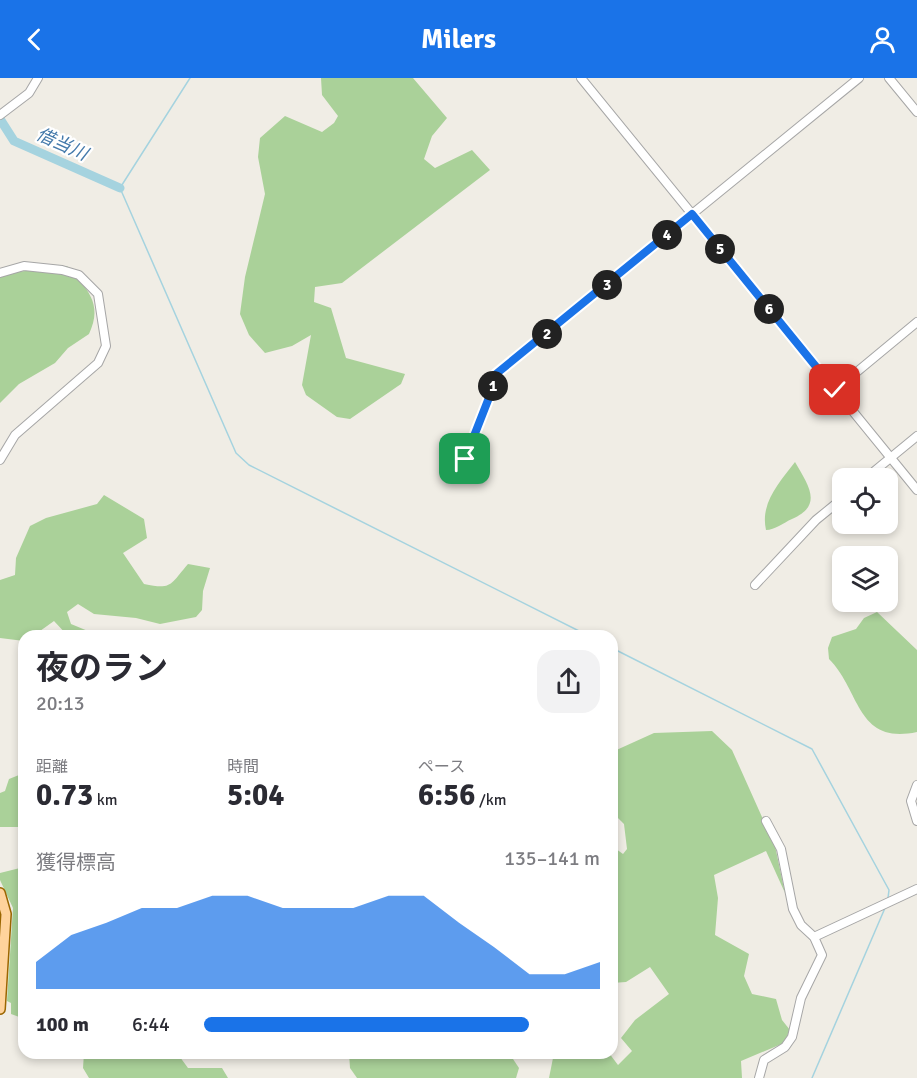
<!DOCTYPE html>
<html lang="ja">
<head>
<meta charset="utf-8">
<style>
  body { margin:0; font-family:Signika,"Noto Sans JP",sans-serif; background:#f2f2f3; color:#2b2b33; height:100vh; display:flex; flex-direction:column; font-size:22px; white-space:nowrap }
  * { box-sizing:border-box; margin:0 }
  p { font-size:20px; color:#7c7c81 }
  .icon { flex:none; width:33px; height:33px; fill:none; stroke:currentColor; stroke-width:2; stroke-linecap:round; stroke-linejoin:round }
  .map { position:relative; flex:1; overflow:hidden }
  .sheet { position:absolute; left:18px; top:552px; width:600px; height:429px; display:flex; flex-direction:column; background:#fff; border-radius:18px; box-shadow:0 3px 9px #0003 }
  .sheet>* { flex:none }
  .fabs { position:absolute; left:832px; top:390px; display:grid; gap:12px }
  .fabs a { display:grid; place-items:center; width:66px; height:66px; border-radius:12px; background:#fff; box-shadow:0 3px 9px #0003; font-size:30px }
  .pin { position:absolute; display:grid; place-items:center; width:51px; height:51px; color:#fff; margin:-26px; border-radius:12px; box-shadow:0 3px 9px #0006 }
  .km { position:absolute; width:30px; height:30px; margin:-15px; border-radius:50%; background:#222; color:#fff; font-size:16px; line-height:30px; text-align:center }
  .round { display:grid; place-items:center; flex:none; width:63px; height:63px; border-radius:18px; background:#f2f2f3 }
  .head { display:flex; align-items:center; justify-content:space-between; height:102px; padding:0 18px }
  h1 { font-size:33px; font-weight:700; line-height:45px }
  .metrics { display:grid; grid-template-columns:repeat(3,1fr); gap:9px; height:102px; padding:6px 18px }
  .metrics div { display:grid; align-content:center }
  .metrics b { font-size:30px; font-weight:700 }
  .metrics small { font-size:16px; font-weight:400 }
  .metrics p { font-size:16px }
  .chart { height:168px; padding:12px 18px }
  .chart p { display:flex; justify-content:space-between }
  .chart svg { width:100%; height:108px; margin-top:6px; fill:#1a73e8; opacity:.7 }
  ul { padding:0 18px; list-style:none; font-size:20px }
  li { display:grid; grid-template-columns:96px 72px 1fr; align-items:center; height:45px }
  li i { height:15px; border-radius:8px; background:#1a73e8 }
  header { display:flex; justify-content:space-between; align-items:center; height:78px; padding:0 18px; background:#1a73e8; color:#fff; font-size:27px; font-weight:700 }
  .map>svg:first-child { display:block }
  .forest { fill:#aad199 }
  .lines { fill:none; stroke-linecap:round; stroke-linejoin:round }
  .stream { stroke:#a5d3df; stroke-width:1.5 }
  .river { stroke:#a5d3df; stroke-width:9 }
  .minor-casing { stroke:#a6a6a6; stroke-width:10 }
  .major-casing { stroke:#9b6600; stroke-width:12 }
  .minor { stroke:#fff; stroke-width:8 }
  .major { stroke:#ffd39c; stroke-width:9 }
  .route-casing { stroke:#fff; stroke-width:12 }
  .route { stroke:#1a73e8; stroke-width:8 }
  .labels { text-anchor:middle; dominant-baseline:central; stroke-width:4.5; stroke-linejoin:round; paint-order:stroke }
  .water-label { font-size:18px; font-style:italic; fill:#457aab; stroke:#fff }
</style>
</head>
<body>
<header><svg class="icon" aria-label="back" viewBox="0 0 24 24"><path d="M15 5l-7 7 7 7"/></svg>Milers<svg class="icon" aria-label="person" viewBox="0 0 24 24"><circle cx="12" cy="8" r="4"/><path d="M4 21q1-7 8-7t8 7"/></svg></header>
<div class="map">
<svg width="917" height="1000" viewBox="0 0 917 1000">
  <rect width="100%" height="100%" fill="#f0ede5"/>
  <g class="forest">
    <polygon points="321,0 413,0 447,40 432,58 424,81 435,90 472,72 490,92 342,205 315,209 314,224 331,230 346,280 405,296 401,306 350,341 337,339 306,317 302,307 311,257 292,268 265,275 249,257 240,236 245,199 265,116 258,79 260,60 285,38 322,54 334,45 338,38 322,17"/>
    <path d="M67,188C86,210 104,225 89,256L68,270L55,285L19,306L0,325V196Z"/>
    <path d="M795,384C808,407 824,427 792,441C783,445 775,452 766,452C760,425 779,405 795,384Z"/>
    <path d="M104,417L144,441L147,460L123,475L144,506C172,512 170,507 188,486L210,490L203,513L202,532L196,539L160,546L136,540L94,536L78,526L67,534L71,546L100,558H68L54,543L33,558H24V563L0,560V502L15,497L16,480L30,448L46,440L97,426Z"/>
    <path d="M877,534L917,572V654C856,667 861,613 829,581L828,570L832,559L856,551L864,540Z"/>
    <polygon points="712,653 732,672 775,768 785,815 766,773 714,797 718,820 715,857 749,876 744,898 752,916 776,921 782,942 790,952 784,965 741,983 742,1000 549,1000 554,975 609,975 618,987 632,973 621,960 635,942 669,916 650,889 626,904 612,905 612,768 623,776 627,771 624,746 612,734 612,674 654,655"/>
    <polygon points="24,695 24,749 0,749 0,715 5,713 9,701"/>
    <polygon points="24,789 24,949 22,940 11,936 11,925 7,923 13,830 0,802 0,795"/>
    <polygon points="84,975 177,975 188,990 222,990 228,1000 89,1000 83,990"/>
    <polygon points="349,975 509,975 519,990 516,1000 357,1000 350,990"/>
  </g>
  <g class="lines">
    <g class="stream">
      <polyline points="190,0 120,110 236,375 249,387 589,558"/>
      <polyline points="612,570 812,671 889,812 888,820"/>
      <polyline points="812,1000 885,830"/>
    </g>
    <polyline class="river" points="0,41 14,63 120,110"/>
    <defs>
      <g id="minor">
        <polyline points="581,0 917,412"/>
        <polyline points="889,0 917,34"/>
        <polyline points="0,37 29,15 38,0"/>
        <polyline points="0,195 24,188 62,192 79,197 98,216 106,268 98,285 15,357 0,382"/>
        <polyline points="835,312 917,244"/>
        <polyline points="465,381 492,312 496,296 859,0"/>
        <polyline points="866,400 917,358"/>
        <polyline points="755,507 816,442 843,420"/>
        <polyline points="917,707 911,723 917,743"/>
        <polyline points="814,859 917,811"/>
        <polyline points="759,1000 764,982 785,969 792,959 801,920 822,877 814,859 801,847 793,831 781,771 766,743"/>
      </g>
      <polyline id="major" points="0,815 6,836 0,931"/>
    </defs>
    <use href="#minor" class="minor-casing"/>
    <use href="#major" class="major-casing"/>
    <use href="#minor" class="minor"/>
    <use href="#major" class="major"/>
  </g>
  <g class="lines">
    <defs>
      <polyline id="route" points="465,381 492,312 496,296 692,136 835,312"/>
    </defs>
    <use href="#route" class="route-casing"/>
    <use href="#route" class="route"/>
  </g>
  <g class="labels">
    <g class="water-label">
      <text transform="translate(62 66) rotate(24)">借当川</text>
    </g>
  </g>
</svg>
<div class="fabs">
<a><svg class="icon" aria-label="locate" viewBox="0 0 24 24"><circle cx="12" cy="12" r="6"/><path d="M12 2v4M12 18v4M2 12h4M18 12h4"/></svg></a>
<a><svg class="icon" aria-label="layers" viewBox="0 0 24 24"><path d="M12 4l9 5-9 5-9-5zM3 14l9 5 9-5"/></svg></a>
</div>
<div class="pin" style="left:465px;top:381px;background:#1e9e55"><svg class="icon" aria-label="arrive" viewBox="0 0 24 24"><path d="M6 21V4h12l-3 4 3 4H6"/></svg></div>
<div class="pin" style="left:835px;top:312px;background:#d93025"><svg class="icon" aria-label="check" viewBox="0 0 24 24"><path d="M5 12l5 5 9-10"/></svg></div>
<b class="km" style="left:493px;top:308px">1</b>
<b class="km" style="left:547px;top:256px">2</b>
<b class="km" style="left:607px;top:207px">3</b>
<b class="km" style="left:667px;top:157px">4</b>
<b class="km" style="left:720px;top:171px">5</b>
<b class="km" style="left:769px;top:231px">6</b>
<section class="sheet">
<div class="head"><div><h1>夜のラン</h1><p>20:13</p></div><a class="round"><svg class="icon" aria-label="share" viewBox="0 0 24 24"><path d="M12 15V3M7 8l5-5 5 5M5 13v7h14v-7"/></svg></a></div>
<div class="metrics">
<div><p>距離</p><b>0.73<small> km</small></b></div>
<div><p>時間</p><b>5:04</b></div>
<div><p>ペース</p><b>6:56<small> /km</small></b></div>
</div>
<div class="chart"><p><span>獲得標高</span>135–141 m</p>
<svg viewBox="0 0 160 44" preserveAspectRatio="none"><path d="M0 44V33L10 22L20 17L30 11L40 11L50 6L60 6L70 11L80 11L90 11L100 6L110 6L120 17L130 27L140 38L150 38L160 33V44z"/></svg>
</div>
<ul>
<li><b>100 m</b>6:44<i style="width:82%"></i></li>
</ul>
</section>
</div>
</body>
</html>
